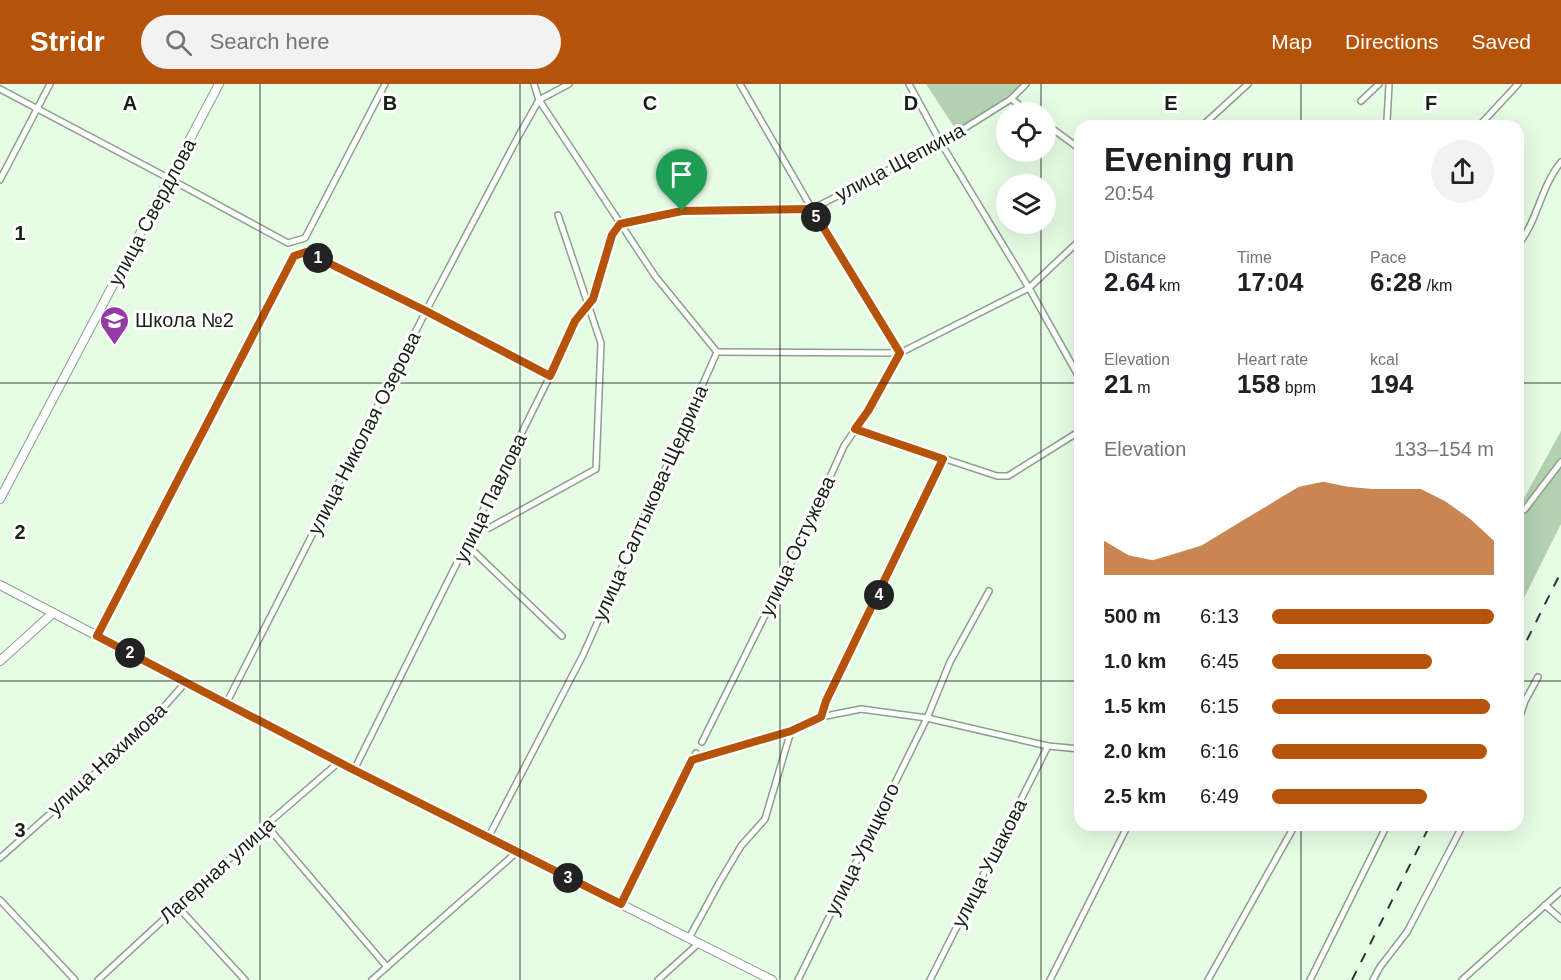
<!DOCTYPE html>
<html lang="en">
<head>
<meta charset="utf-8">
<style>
  body { margin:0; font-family:Helvetica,sans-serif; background:#f2f2f2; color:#202124; height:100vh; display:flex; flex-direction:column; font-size:22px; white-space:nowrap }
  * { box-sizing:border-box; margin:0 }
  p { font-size:20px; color:#757577 }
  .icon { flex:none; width:33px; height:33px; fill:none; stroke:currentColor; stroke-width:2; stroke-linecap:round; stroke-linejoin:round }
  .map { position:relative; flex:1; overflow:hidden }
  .details { position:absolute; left:1074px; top:36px; width:450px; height:711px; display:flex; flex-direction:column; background:#fff; border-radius:18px; box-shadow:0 6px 24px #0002 }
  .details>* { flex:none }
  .tools { position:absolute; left:996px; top:18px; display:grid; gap:12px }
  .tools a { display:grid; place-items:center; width:60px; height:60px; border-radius:50%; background:#fff; box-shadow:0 6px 24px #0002; font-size:30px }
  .pin { position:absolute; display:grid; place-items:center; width:51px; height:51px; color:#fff; margin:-62px -26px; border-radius:50% 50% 50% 0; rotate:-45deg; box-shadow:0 0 6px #0007 }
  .pin .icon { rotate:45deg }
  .km { position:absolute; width:30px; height:30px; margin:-15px; border-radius:50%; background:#222; color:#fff; font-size:16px; line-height:30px; text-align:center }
  .round { display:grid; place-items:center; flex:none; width:63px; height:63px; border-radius:32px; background:#f2f2f2 }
  .head { display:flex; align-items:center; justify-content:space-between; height:102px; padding:0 30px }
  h1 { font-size:33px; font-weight:700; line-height:45px }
  .metrics { display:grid; grid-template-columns:repeat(3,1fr); gap:9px; height:102px; padding:6px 30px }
  .metrics div { display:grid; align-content:center }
  .metrics b { font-size:26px; font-weight:700 }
  .metrics small { font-size:16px; font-weight:400 }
  .metrics p { font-size:16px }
  .chart { height:168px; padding:12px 30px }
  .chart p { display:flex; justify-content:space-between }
  .chart svg { width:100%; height:108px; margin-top:6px; fill:#b45309; opacity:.7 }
  ul { padding:0 30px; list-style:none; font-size:20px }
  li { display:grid; grid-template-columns:96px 72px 1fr; align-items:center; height:45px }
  li i { height:15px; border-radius:8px; background:#b45309 }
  header { display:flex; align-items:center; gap:36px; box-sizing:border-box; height:84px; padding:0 30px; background:#b45309; color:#fff }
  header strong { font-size:28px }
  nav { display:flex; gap:33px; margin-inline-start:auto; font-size:21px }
  .search { width:420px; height:54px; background:#f2f2f2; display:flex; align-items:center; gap:15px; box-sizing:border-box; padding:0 21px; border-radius:33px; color:#757577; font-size:22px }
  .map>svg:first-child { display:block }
  .green { fill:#b4d1b2 }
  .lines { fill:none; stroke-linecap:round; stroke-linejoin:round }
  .street-casing { stroke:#8ca08b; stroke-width:8 }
  .secondary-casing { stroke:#8ca08b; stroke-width:10 }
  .street { stroke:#fff; stroke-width:5 }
  .secondary { stroke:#fff; stroke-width:8 }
  .rail { stroke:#2f382e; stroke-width:2; stroke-dasharray:10 10; stroke-linecap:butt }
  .route-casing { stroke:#fff; stroke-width:12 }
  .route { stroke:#b45309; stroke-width:8 }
  .grid { fill:none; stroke:#192018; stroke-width:1.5; stroke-opacity:0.55 }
  .labels { text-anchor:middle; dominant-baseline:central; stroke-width:6; stroke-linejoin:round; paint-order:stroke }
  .street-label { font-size:20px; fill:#192018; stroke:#fff }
  .poi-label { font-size:20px; fill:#192018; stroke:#fff; text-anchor:start }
  .grid-label { font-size:20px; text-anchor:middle; font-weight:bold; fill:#192018; stroke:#fff; stroke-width:6; stroke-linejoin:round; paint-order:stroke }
</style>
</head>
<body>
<header>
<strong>Stridr</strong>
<div class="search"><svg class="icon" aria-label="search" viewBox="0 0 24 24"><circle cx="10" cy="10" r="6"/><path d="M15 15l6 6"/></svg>Search here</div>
<nav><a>Map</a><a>Directions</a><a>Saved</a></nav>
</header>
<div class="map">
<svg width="1561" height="896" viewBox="0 0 1561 896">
  <rect width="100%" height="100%" fill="#e7fce5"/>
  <g class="green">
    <polygon points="926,0 1021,0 1015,7 956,46"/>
    <polygon points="1561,347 1561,440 1518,526 1518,425"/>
  </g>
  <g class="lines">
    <defs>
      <g id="street">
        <polyline points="534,0 539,16 655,192 717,268"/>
        <polyline points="909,0 941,59 1029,204 1080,295"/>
        <polyline points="0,5 170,95 288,159 305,154 385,0"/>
        <polyline points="1011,15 1030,28"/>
        <polyline points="1361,17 1379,0"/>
        <polyline points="1387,37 1389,0"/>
        <polyline points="1046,40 1080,65"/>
        <polyline points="1202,42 1248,0"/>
        <polyline points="1479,42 1518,0"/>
        <polyline points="0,96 50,0"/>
        <polyline points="620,140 682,127 812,125 941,59 1011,15 1026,0"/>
        <path d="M1518,161C1538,136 1541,102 1561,78"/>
        <polyline points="717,268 900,269 1029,204 1080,156"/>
        <polyline points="855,345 997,392 1008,392 1080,347"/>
        <polyline points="1518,430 1525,425 1561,378"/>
        <polyline points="489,444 596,385 601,259 558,131"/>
        <polyline points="467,461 562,552"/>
        <polyline points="97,552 294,172 306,168 426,227 550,292"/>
        <polyline points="226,620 426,227 518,53 539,16 569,0"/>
        <polyline points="821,633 826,617 876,517 943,375"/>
        <polyline points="1518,638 1525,617 1538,593"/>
        <polyline points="702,658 795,471 844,362 868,327 900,269 812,125 740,0"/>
        <polyline points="692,676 791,647 821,633 861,625 927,634 1048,662 1080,665"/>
        <polyline points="354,686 550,292 575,237 593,215 612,151 620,140"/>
        <polyline points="266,741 387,883"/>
        <polyline points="488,754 583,571 717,268"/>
        <polyline points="0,774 141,649 185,599"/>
        <polyline points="0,816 75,896"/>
        <polyline points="621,820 696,669"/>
        <polyline points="1545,821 1561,835"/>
        <polyline points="177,822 245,896"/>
        <polyline points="689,854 719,799 741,762 765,735 791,647"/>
        <polyline points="98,896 266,741 339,678"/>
        <polyline points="372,896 517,768"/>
        <polyline points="658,896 699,859"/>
        <polyline points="798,896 927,634 950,578 989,507"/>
        <polyline points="930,896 1048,662"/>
        <polyline points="1050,896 1128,741"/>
        <polyline points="1208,896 1295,741"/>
        <polyline points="1310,896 1387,741"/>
        <polyline points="1373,896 1380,883 1407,848 1463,741"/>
        <polyline points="1462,896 1561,807"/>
      </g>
      <g id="secondary">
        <polyline points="0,415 219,0"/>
        <polyline points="0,501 354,686 772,896"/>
        <polyline points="0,577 53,529"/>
      </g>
    </defs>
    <use href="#street" class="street-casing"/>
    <use href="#secondary" class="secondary-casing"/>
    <use href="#street" class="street"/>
    <use href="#secondary" class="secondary"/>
    <g class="rail">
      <polyline points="1518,574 1561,488"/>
      <polyline points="1352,896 1430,741"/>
    </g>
  </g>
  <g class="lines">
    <defs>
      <polygon id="route" points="812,125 900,269 868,327 855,345 943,375 826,617 821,633 791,647 692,676 621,820 354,686 97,552 294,172 306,168 426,227 550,292 575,237 593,215 612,151 620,140 682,127"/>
    </defs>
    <use href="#route" class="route-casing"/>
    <use href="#route" class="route"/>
  </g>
  <path class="grid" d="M260,0V896M520,0V896M780,0V896M1041,0V28M1301,0V42M1041,68V100M1041,140V896M0,299H1080M1518,299H1561M0,597H1080M1518,597H1561M1301,741V896"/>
  <defs>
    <symbol id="school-pin" viewBox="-11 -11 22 30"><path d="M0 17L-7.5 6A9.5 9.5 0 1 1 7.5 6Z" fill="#953ba6" stroke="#fff"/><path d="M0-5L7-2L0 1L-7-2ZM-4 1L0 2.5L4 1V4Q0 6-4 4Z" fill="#fff"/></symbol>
  </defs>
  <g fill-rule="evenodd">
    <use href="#school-pin" x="98" y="220" width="33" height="45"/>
  </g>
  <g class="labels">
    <g class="street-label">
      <text transform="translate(900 78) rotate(-28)">улица Щепкина</text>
      <text transform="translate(152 128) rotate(-62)">улица Свердлова</text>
      <text transform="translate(364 349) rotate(-63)">улица Николая Озерова</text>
      <text transform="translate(490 414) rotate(-64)">улица Павлова</text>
      <text transform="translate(650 419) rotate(-66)">улица Салтыкова-Щедрина</text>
      <text transform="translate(797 462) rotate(-65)">улица Остужева</text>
      <text transform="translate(107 675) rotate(-43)">улица Нахимова</text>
      <text transform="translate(862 765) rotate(-64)">улица Урицкого</text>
      <text transform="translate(989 779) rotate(-63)">улица Ушакова</text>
      <text transform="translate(217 786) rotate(-42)">Лагерная улица</text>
    </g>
    <g class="poi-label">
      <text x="135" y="236">Школа №2</text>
    </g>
  </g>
  <g class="grid-label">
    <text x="130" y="26">A</text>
    <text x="390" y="26">B</text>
    <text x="650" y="26">C</text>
    <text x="911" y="26">D</text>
    <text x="1171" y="26">E</text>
    <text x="1431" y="26">F</text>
    <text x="20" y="156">1</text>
    <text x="20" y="455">2</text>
    <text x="20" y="753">3</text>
  </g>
</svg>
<div class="tools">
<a><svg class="icon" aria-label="locate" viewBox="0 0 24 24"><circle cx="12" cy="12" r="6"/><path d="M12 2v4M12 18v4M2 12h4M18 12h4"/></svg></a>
<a><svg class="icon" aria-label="layers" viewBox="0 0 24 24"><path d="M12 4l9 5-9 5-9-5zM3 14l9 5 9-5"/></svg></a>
</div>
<div class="pin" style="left:682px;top:127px;background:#1e9e55"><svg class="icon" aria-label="arrive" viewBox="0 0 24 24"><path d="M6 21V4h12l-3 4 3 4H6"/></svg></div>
<b class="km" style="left:318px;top:174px">1</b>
<b class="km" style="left:130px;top:569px">2</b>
<b class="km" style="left:568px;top:794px">3</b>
<b class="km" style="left:879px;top:511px">4</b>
<b class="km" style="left:816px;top:133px">5</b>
<section class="details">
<div class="head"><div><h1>Evening run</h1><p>20:54</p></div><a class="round"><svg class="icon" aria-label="share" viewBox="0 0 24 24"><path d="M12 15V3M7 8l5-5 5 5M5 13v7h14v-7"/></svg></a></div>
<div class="metrics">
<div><p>Distance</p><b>2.64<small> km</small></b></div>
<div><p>Time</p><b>17:04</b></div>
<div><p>Pace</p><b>6:28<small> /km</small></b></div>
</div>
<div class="metrics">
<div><p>Elevation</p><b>21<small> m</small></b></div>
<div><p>Heart rate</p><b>158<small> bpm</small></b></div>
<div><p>kcal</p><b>194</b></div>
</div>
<div class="chart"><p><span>Elevation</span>133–154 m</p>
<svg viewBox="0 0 160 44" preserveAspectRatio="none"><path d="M0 44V30L10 36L20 38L30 35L40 32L50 26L60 20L70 14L80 8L90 6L100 8L110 9L120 9L130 9L140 14L150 21L160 30V44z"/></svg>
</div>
<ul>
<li><b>500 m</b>6:13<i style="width:100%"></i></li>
<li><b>1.0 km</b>6:45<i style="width:72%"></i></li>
<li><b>1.5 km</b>6:15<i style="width:98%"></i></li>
<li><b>2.0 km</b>6:16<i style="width:97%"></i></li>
<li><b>2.5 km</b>6:49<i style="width:70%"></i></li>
</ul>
</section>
</div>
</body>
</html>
